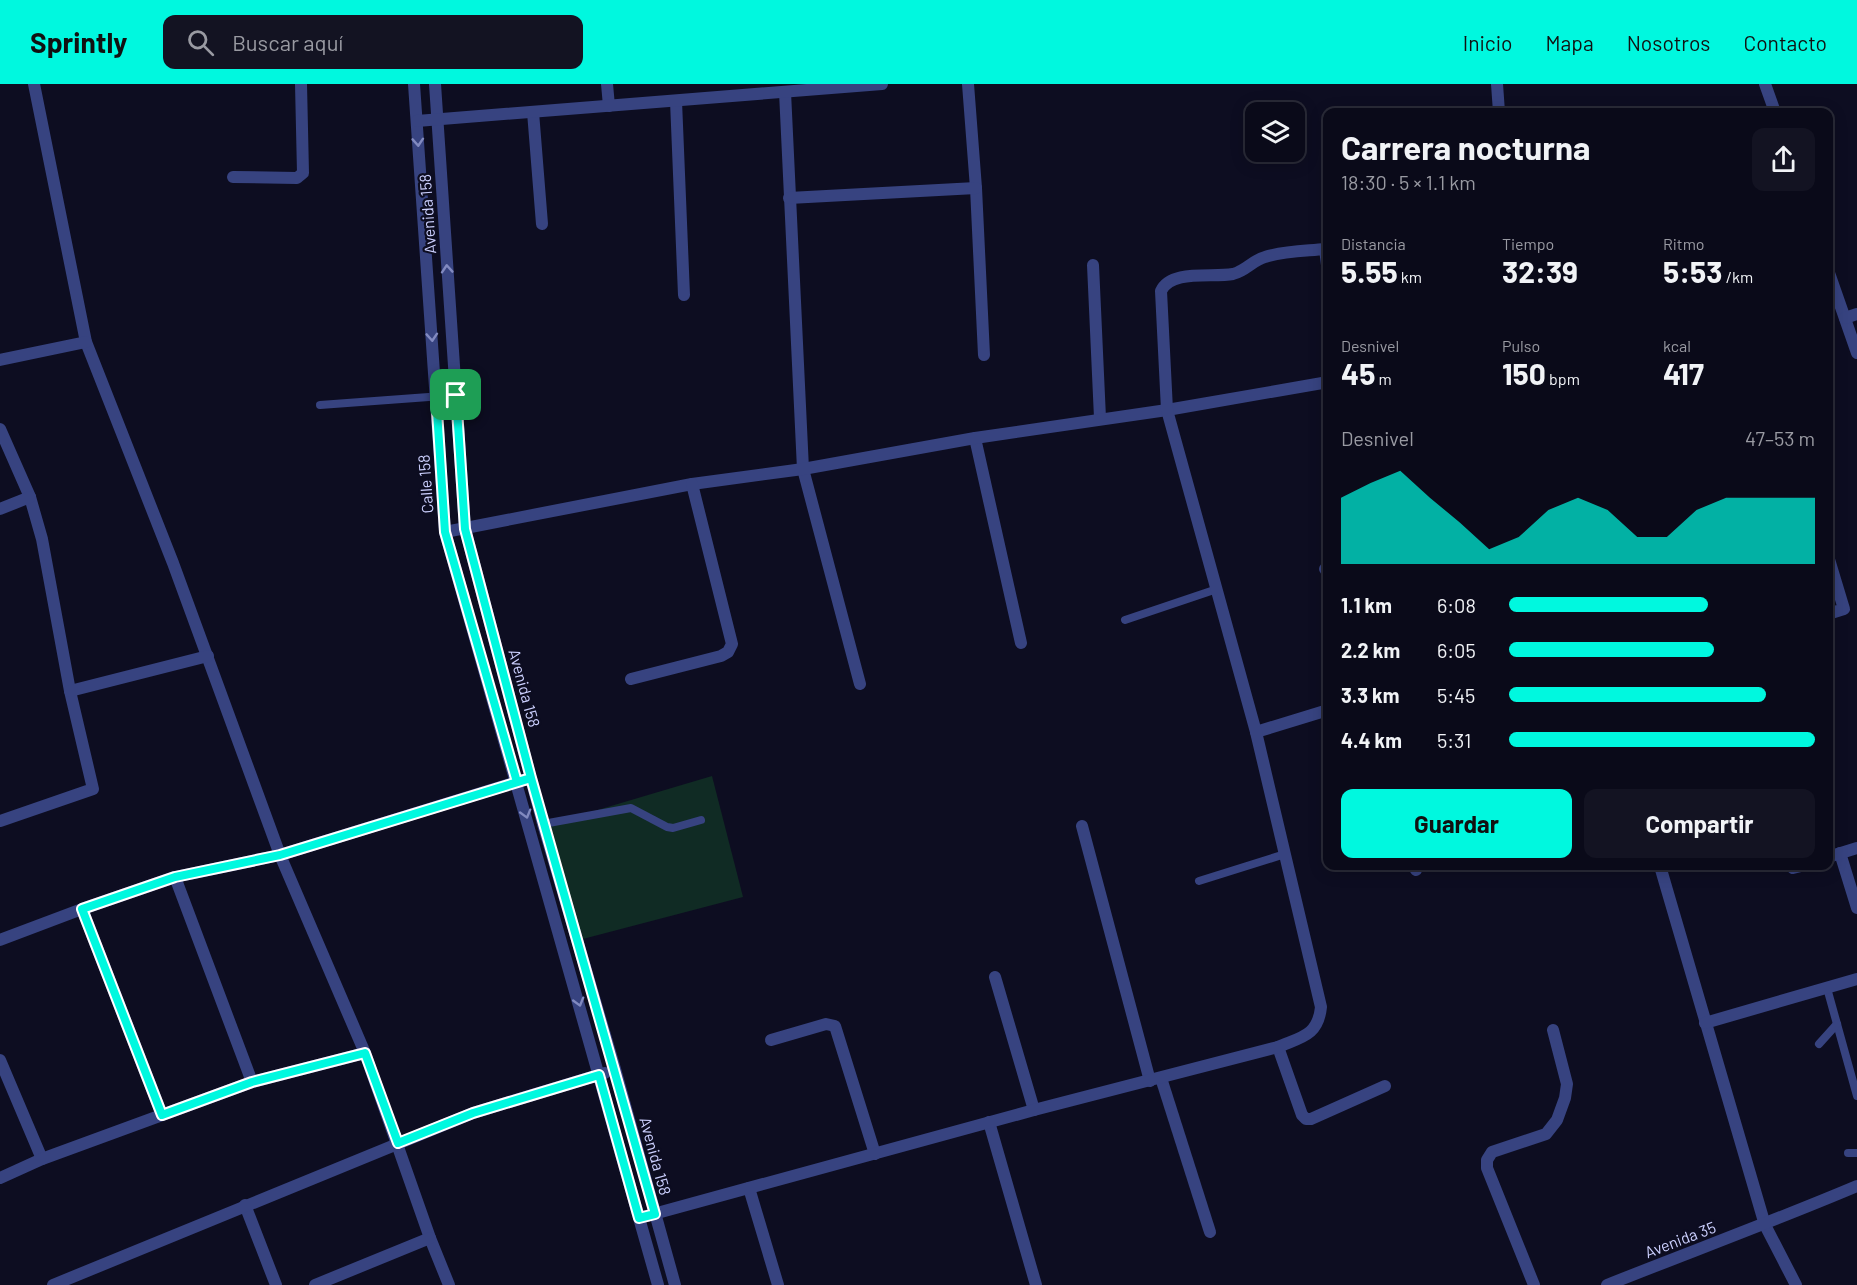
<!DOCTYPE html>
<html lang="es">
<head>
<meta charset="utf-8">
<style>
  body { margin:0; font-family:Barlow,sans-serif; background:#131322; color:#f1f3f6; height:100vh; display:flex; flex-direction:column; font-size:22px; white-space:nowrap }
  * { box-sizing:border-box; margin:0 }
  p { font-size:20px; color:#999aa2 }
  .icon { flex:none; width:33px; height:33px; fill:none; stroke:currentColor; stroke-width:2; stroke-linecap:round; stroke-linejoin:round }
  .map { position:relative; flex:1; overflow:hidden }
  .details { position:absolute; left:1323px; top:24px; width:510px; height:762px; display:flex; flex-direction:column; background:#0a0a19; border-radius:12px; box-shadow:0 3px 15px #0003,0 0 0 2px #2a2b38 }
  .details>* { flex:none }
  .fabs { position:absolute; left:1245px; top:18px; display:grid; gap:12px }
  .fabs a { display:grid; place-items:center; width:60px; height:60px; border-radius:12px; background:#0a0a19; box-shadow:0 3px 15px #0003,0 0 0 2px #2a2b38; font-size:30px }
  .pin { position:absolute; display:grid; place-items:center; width:51px; height:51px; color:#fff; margin:-26px; border-radius:12px; box-shadow:0 3px 9px #0006 }
  .round { display:grid; place-items:center; flex:none; width:63px; height:63px; border-radius:12px; background:#131322 }
  .overview { display:flex; align-items:center; justify-content:space-between; height:102px; padding:0 18px }
  h1 { font-size:33px; font-weight:700; line-height:45px }
  .metrics { display:grid; grid-template-columns:repeat(3,1fr); gap:9px; height:102px; padding:6px 18px }
  .metrics div { display:grid; align-content:center }
  .metrics b { font-size:30px; font-weight:700 }
  .metrics small { font-size:16px; font-weight:400 }
  .metrics p { font-size:16px }
  .chart { height:168px; padding:12px 18px }
  .chart p { display:flex; justify-content:space-between }
  .chart svg { width:100%; height:108px; margin-top:6px; fill:#00f8df; opacity:.7 }
  .primary-button { display:flex; gap:12px; margin-top:auto; padding:12px 18px }
  .primary-button a { flex:1; height:69px; border-radius:12px; background:#00f8df; color:#111; font-size:24px; font-weight:700; line-height:69px; text-align:center }
  .primary-button a+a { background:#131322; color:#f1f3f6 }
  ul { padding:0 18px; list-style:none; font-size:20px }
  li { display:grid; grid-template-columns:96px 72px 1fr; align-items:center; height:45px }
  li i { height:15px; border-radius:8px; background:#00f8df }
  header { display:flex; align-items:center; gap:36px; box-sizing:border-box; height:84px; padding:0 30px; background:#00f8df; color:#111 }
  header strong { font-size:28px }
  nav { display:flex; gap:33px; margin-inline-start:auto; font-size:21px }
  .search { width:420px; height:54px; background:#131322; display:flex; align-items:center; gap:15px; box-sizing:border-box; padding:0 21px; border-radius:12px; color:#999aa2; font-size:22px }
  .map>svg:first-child { display:block }
  .green { fill:#102b24 }
  .lines { fill:none; stroke-linecap:round; stroke-linejoin:round }
  .service { stroke:#374380; stroke-width:8 }
  .minor { stroke:#374380; stroke-width:12 }
  .oneway { stroke:#828ac0 }
  .route-casing { stroke:#fff; stroke-width:12 }
  .route { stroke:#00f8df; stroke-width:8 }
  .labels { text-anchor:middle; dominant-baseline:central; stroke-width:4.5; stroke-linejoin:round; paint-order:stroke }
  .street-label { font-size:16px; fill:#cdd1ff; stroke:#0d0d21 }
</style>
</head>
<body>
<header>
<strong>Sprintly</strong>
<div class="search"><svg class="icon" aria-label="search" viewBox="0 0 24 24"><circle cx="10" cy="10" r="6"/><path d="M15 15l6 6"/></svg>Buscar aquí</div>
<nav><a>Inicio</a><a>Mapa</a><a>Nosotros</a><a>Contacto</a></nav>
</header>
<div class="map">
<svg width="1857" height="1201" viewBox="0 0 1857 1201">
  <rect width="100%" height="100%" fill="#0d0d21"/>
  <polygon class="green" points="712,692 743,813 579,856 547,741"/>
  <g class="lines">
    <g class="service">
      <polyline points="320,321 456,311"/>
      <polyline points="1125,536 1217,505"/>
      <polyline points="543,740 631,724 667,743 673,744 701,736"/>
      <polyline points="1199,797 1285,770"/>
      <polyline points="1827,904 1857,1012"/>
      <polyline points="1819,960 1837,940"/>
      <polyline points="1848,1069 1857,1069"/>
    </g>
    <g class="minor">
      <polyline points="34,0 86,258 173,479 280,771 365,969 430,1154 449,1201"/>
      <polyline points="414,0 445,448 658,1201"/>
      <polyline points="435,0 465,445 543,740 615,985 675,1201"/>
      <polyline points="607,0 609,22"/>
      <polyline points="968,0 976,104 984,271"/>
      <polyline points="1497,0 1499,28"/>
      <polyline points="1765,0 1775,28"/>
      <polyline points="785,8 803,385 860,600"/>
      <polyline points="676,17 684,211"/>
      <polyline points="533,28 542,140"/>
      <polyline points="417,37 882,0"/>
      <polyline points="233,93 297,94 303,89 301,0"/>
      <polyline points="789,114 976,104"/>
      <polyline points="1093,181 1100,334"/>
      <polyline points="1828,186 1857,269"/>
      <polyline points="1845,234 1857,230"/>
      <polyline points="0,276 86,258"/>
      <polyline points="0,345 30,413 42,455 70,607 93,705 0,737"/>
      <polyline points="975,354 1021,559"/>
      <polyline points="0,425 30,413"/>
      <polyline points="445,448 692,400 803,385 975,354 1167,326 1328,298"/>
      <polyline points="1828,472 1844,525 1828,530"/>
      <polyline points="1325,485 1328,485"/>
      <polyline points="631,595 721,572 728,568 732,560 692,400"/>
      <polyline points="70,607 208,572"/>
      <polyline points="1256,648 1328,626"/>
      <polyline points="1082,742 1150,997"/>
      <polyline points="1840,769 1857,824"/>
      <polyline points="1828,773 1857,764"/>
      <polyline points="1414,782 1416,786"/>
      <polyline points="1660,782 1765,1141 1796,1201"/>
      <polyline points="1793,784 1801,782"/>
      <polyline points="175,793 252,998"/>
      <polyline points="82,825 162,1031"/>
      <polyline points="0,856 82,825 175,793 280,771 523,696"/>
      <polyline points="995,893 1034,1026"/>
      <polyline points="1705,939 1857,895"/>
      <polyline points="771,956 826,940 835,942 875,1070"/>
      <polyline points="1278,963 1302,1031 1306,1035 1311,1035 1385,1002"/>
      <polyline points="0,976 42,1075"/>
      <polyline points="1161,994 1210,1148"/>
      <polyline points="989,1038 1036,1201"/>
      <polyline points="0,1094 42,1075 252,998 365,969"/>
      <polyline points="749,1104 778,1201"/>
      <polyline points="245,1121 276,1201"/>
      <path d="M639,1134L1034,1026L1278,963C1301,953 1318,952 1321,923L1256,648L1167,326L1161,207C1171,185 1212,194 1233,190C1246,187 1253,176 1265,173C1284,167 1306,167 1325,165L1328,189"/>
      <polyline points="53,1201 473,1029 605,989"/>
      <polyline points="315,1201 430,1154"/>
      <polyline points="1534,1201 1487,1084 1487,1076 1492,1068 1546,1050 1557,1036 1565,1014 1567,1000 1553,946"/>
      <path d="M1607,1201C1690,1168 1774,1137 1857,1102"/>
    </g>
  </g>
  <defs><path id="oneway-chevron" d="M-2-3.5L2.5 0L-2 3.5" fill="none" stroke-width="1.6" stroke-linecap="round" stroke-linejoin="round" transform="scale(1.5)"/></defs>
  <g class="oneway">
    <use href="#oneway-chevron" transform="translate(418 58) rotate(86)"/>
    <use href="#oneway-chevron" transform="translate(447 185) rotate(-94)"/>
    <use href="#oneway-chevron" transform="translate(432 253) rotate(86)"/>
    <use href="#oneway-chevron" transform="translate(526 730) rotate(74)"/>
    <use href="#oneway-chevron" transform="translate(579 918) rotate(74)"/>
  </g>
  <g class="lines">
    <defs>
      <polyline id="route" points="456,311 465,445 531,694 280,771 175,793 82,825 162,1031 252,998 365,969 398,1059 473,1029 599,991 639,1134 655,1130 531,694 517,698 445,448 436,312 456,311"/>
    </defs>
    <use href="#route" class="route-casing"/>
    <use href="#route" class="route"/>
  </g>
  <g class="labels">
    <g class="street-label">
      <text transform="translate(427 130) rotate(-94)">Avenida 158</text>
      <text transform="translate(425 400) rotate(-94)">Calle 158</text>
      <text transform="translate(525 604) rotate(75)">Avenida 158</text>
      <text transform="translate(656 1072) rotate(75)">Avenida 158</text>
      <text transform="translate(1680 1155) rotate(-21)">Avenida 35</text>
    </g>
  </g>
</svg>
<div class="fabs">
<a><svg class="icon" aria-label="layers" viewBox="0 0 24 24"><path d="M12 4l9 5-9 5-9-5zM3 14l9 5 9-5"/></svg></a>
</div>
<div class="pin" style="left:456px;top:311px;background:#1e9e55"><svg class="icon" aria-label="arrive" viewBox="0 0 24 24"><path d="M6 21V4h12l-3 4 3 4H6"/></svg></div>
<section class="details">
<div class="overview"><div><h1>Carrera nocturna</h1><p>18:30 · 5 × 1.1 km</p></div><a class="round"><svg class="icon" aria-label="share" viewBox="0 0 24 24"><path d="M12 15V3M7 8l5-5 5 5M5 13v7h14v-7"/></svg></a></div>
<div class="metrics">
<div><p>Distancia</p><b>5.55<small> km</small></b></div>
<div><p>Tiempo</p><b>32:39</b></div>
<div><p>Ritmo</p><b>5:53<small> /km</small></b></div>
</div>
<div class="metrics">
<div><p>Desnivel</p><b>45<small> m</small></b></div>
<div><p>Pulso</p><b>150<small> bpm</small></b></div>
<div><p>kcal</p><b>417</b></div>
</div>
<div class="chart"><p><span>Desnivel</span>47–53 m</p>
<svg viewBox="0 0 160 44" preserveAspectRatio="none"><path d="M0 44V17L10 11L20 6L30 17L40 27L50 38L60 33L70 22L80 17L90 22L100 33L110 33L120 22L130 17L140 17L150 17L160 17V44z"/></svg>
</div>
<ul>
<li><b>1.1 km</b>6:08<i style="width:65%"></i></li>
<li><b>2.2 km</b>6:05<i style="width:67%"></i></li>
<li><b>3.3 km</b>5:45<i style="width:84%"></i></li>
<li><b>4.4 km</b>5:31<i style="width:100%"></i></li>
</ul>
<div class="primary-button"><a>Guardar</a><a>Compartir</a></div>
</section>
</div>
</body>
</html>
